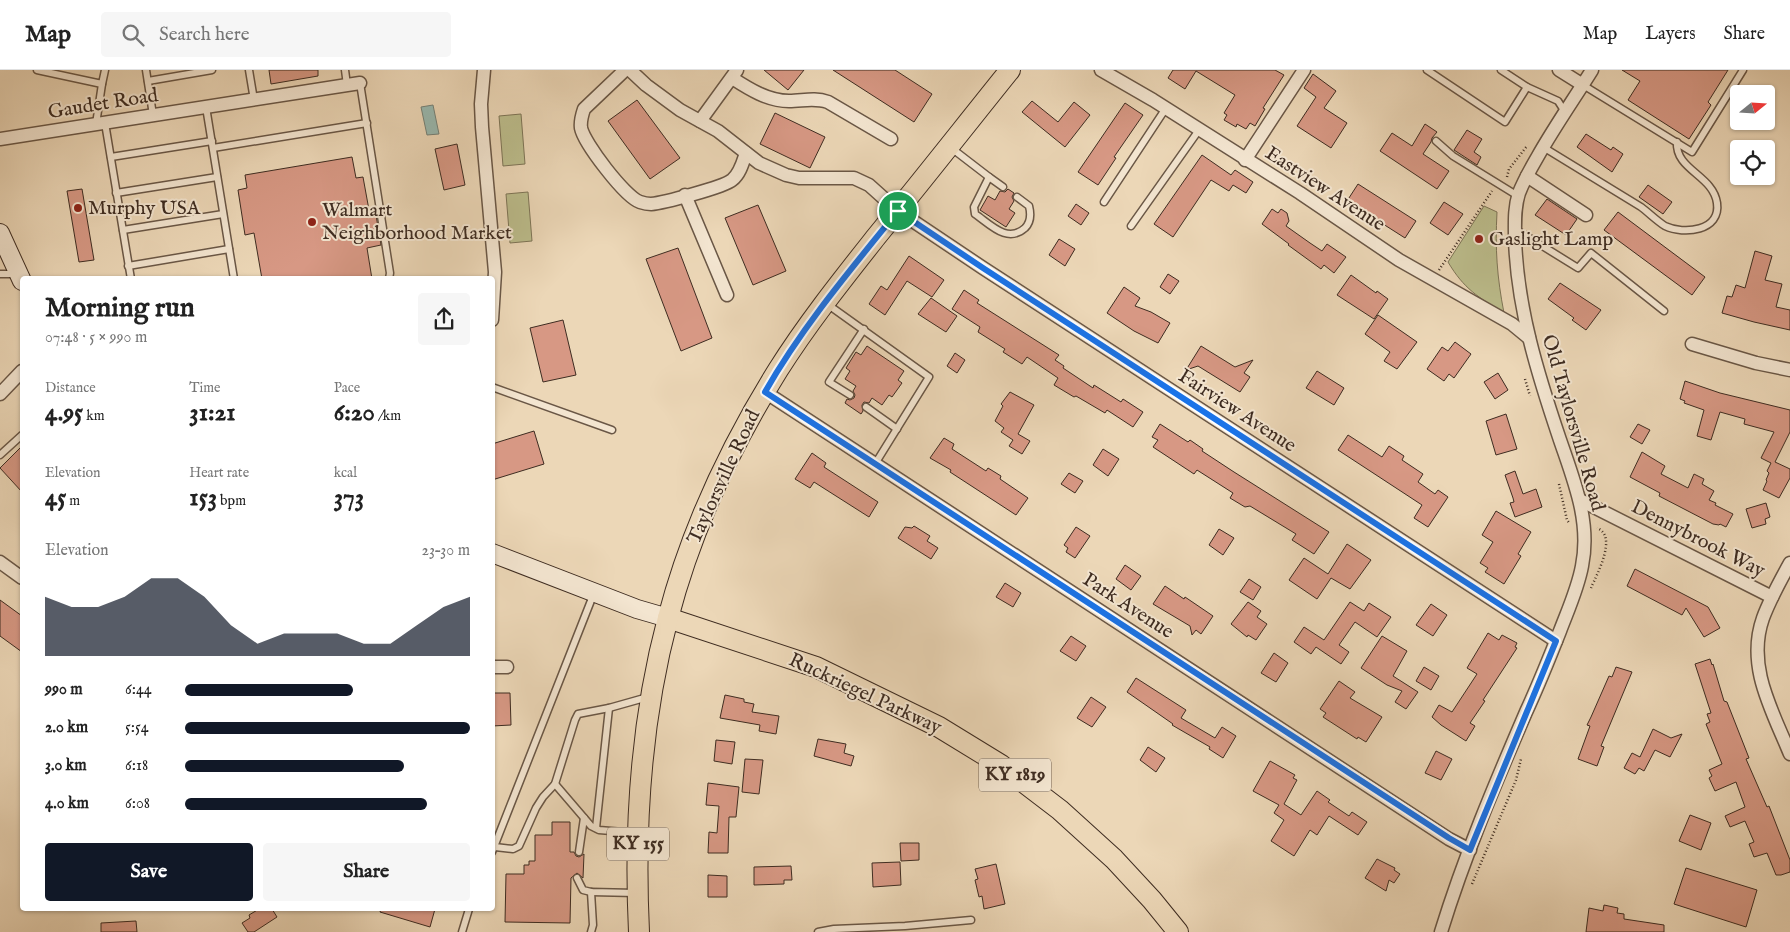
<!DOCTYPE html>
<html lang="en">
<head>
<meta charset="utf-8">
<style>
  body { margin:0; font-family:"IM FELL English",serif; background:#f6f6f6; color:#222; height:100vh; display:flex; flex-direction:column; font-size:19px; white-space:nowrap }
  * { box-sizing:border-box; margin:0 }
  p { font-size:16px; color:#767676 }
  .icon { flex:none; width:28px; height:28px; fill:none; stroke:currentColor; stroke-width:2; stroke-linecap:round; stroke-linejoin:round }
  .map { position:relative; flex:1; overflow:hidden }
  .sheet { position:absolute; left:20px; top:206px; width:475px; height:635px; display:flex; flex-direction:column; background:#fff; border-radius:5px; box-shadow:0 1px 4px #0004 }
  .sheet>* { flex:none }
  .needle { width:32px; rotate:72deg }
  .controls { position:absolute; left:1730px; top:15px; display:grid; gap:10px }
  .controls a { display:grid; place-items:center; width:45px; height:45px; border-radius:5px; background:#fff; box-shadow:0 1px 4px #0004; font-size:25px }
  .pin { position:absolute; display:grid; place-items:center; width:42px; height:42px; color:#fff; margin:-21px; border:2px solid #fff; border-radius:50%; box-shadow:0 1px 5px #0007 }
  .round { display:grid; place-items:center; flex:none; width:52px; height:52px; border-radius:5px; background:#f6f6f6 }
  .overview { display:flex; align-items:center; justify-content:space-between; height:85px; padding:0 25px }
  h1 { font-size:28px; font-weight:800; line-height:38px }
  .metrics { display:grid; grid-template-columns:repeat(3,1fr); gap:8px; height:85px; padding:5px 25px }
  .metrics div { display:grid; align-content:center }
  .metrics b { font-size:25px; font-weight:800 }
  .metrics small { font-size:14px; font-weight:400 }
  .metrics p { font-size:14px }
  .chart { height:140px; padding:10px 25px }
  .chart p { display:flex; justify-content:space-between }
  .chart svg { width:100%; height:90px; margin-top:5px; fill:#111827; opacity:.7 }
  .primary-button { display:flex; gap:10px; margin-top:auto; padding:10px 25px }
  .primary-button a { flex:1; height:58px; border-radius:5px; background:#111827; color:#fff; font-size:20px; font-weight:800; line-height:58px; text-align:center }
  .primary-button a+a { background:#f6f6f6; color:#222 }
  ul { padding:0 25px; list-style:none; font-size:16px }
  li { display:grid; grid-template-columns:80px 60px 1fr; align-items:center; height:38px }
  li i { height:12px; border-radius:6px; background:#111827 }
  header { display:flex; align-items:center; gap:30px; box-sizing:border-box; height:70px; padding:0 25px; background:#fff; border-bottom:1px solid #e0e0e0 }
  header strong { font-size:24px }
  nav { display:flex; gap:28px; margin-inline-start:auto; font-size:18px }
  .search { width:350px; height:45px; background:#f6f6f6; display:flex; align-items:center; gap:12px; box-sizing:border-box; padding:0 18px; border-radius:5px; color:#767676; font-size:19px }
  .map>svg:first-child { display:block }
  .green { fill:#bcbd8c; stroke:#7d7456 }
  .water { fill:#99b9b0; stroke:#758177 }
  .building { fill:#d79884; stroke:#3e2c21 }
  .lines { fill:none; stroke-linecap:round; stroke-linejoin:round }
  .service-casing { stroke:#6a5746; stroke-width:9 }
  .minor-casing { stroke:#6a5746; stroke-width:15 }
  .secondary-casing { stroke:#3e2c21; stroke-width:20 }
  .primary-casing { stroke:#3e2c21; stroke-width:22 }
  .path { stroke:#3e2c21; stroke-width:2.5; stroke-dasharray:1 2.5; stroke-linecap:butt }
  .service { stroke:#f3e5d0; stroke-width:6 }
  .minor { stroke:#f3e5d0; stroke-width:12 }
  .secondary { stroke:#f3e5d0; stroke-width:18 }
  .primary { stroke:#ecd7b7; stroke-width:20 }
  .route-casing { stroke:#fff; stroke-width:10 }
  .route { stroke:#1a73e8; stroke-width:6 }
  .poi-dot { fill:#8f2418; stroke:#f3e5d0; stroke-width:2 }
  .labels { text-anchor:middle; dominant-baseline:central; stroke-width:4; stroke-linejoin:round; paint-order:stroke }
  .shield { fill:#f3e5d0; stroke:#746456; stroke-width:1 }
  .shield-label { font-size:19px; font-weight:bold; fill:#3e2c21 }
  .street-label { font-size:20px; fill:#3e2c21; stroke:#f3e5d0 }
  .poi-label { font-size:20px; fill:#3e2c21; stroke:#f3e5d0; text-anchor:start }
</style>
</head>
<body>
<header>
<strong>Map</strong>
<div class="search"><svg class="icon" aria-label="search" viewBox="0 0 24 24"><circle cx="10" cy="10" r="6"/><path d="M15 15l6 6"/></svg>Search here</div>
<nav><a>Map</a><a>Layers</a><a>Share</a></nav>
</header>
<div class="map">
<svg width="1790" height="862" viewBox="0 0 1790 862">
  <rect width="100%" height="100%" fill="#ecd7b7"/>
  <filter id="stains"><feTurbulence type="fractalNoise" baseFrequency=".004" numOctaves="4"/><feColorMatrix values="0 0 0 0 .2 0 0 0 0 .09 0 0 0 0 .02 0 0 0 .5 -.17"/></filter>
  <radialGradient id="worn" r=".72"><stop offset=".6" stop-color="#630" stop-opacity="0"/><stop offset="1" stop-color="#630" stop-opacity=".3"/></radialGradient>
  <g class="green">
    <polygon points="521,44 525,94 503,96 499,46"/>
    <polygon points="528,122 532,171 510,173 506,124"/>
    <path d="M1484,136L1497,142C1495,179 1497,207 1504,243C1478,227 1464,219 1448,192Z"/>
  </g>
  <polygon class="water" points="433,35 439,64 427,65 421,37"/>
  <g class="building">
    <polygon points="269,0 318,0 318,6 271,14"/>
    <polygon points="764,0 804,0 788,20"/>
    <polygon points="833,0 895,0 932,24 914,52"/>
    <polygon points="1173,0 1275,0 1284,5 1263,38 1265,39 1255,56 1250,53 1246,59 1237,54 1236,57 1224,50 1227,45 1224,43 1235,25 1196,1 1185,19 1168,8"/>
    <polygon points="1622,0 1728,0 1708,32 1711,35 1689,69 1628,30 1640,11"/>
    <polygon points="1313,4 1336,21 1324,38 1347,53 1331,78 1297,56 1316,27 1304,18"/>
    <polygon points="637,30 680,88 650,109 608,51"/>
    <polygon points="1032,31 1058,52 1074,32 1090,45 1065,77 1022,42"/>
    <polygon points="1125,33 1143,45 1114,87 1116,88 1098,115 1078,102"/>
    <polygon points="775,43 825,67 810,98 760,74"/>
    <polygon points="1425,54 1437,62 1432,68 1431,72 1423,84 1449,101 1437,119 1380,81 1392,63 1412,76"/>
    <polygon points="1467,60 1482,69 1474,82 1481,87 1477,95 1454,80"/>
    <polygon points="1586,64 1611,80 1613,77 1623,84 1612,102 1577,77"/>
    <polygon points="457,74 465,115 444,120 435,79"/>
    <polygon points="1202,85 1231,105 1235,100 1253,112 1246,123 1233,115 1229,121 1211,110 1173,167 1154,154"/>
    <polygon points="352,87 356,108 363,107 369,140 375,139 381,175 367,178 372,209 262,209 254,163 245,165 238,120 247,118 245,105"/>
    <polygon points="1358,114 1416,151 1405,168 1347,131"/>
    <polygon points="1648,115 1672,132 1663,144 1639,127"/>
    <polygon points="82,119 94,190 79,192 67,121"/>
    <polygon points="1008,119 1014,123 1012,127 1014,131 1009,139 1015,143 1006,157 980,140 988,126 995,130 1000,121 1005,122"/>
    <polygon points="1547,129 1577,149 1566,165 1535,145"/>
    <polygon points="1444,132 1463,144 1448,165 1430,153"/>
    <polygon points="1076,134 1089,143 1081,155 1068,146"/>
    <polygon points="758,135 786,201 753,215 725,148"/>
    <polygon points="1272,139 1278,143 1281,139 1287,143 1289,151 1286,156 1310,173 1322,181 1327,174 1346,187 1334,203 1324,195 1321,199 1288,175 1289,174 1262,154"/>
    <polygon points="1618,142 1705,207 1692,225 1604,160"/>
    <polygon points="1059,169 1075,179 1065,196 1049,185"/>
    <polygon points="678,178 712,268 681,281 646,189"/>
    <polygon points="1755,181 1772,186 1765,210 1782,214 1776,237 1790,240 1790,260 1754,252 1722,243 1727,226 1732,227 1736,215 1745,218"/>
    <polygon points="909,186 944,210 932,227 907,211 885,245 869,234 881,216 887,220"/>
    <polygon points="1168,204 1179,211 1170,224 1160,217"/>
    <polygon points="1351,205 1376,223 1377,221 1388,229 1374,249 1337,225"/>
    <polygon points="1560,213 1601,240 1586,260 1572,250 1574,248 1548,229"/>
    <polygon points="1124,217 1140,228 1135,236 1151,242 1170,253 1158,273 1134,261 1107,243"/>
    <polygon points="964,220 979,230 977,233 1059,285 1055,290 1064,296 1063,298 1093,318 1094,315 1121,332 1123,329 1143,342 1133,357 1107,340 1105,343 1076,326 1074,327 1054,315 1058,308 1027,287 1022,294 1003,282 1005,279 978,262 980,257 952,239"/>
    <polygon points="931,228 957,246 946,262 918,244"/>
    <polygon points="1378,245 1417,272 1397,299 1384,291 1390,282 1365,264"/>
    <polygon points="563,250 576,305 543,312 530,258"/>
    <polygon points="1455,272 1471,284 1454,308 1449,304 1444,311 1427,299 1442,277 1448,281"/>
    <polygon points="867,276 904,301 898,310 902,313 892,327 889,325 882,335 872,328 869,333 864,332 862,335 863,341 861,344 845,333 847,329 850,330 854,328 855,325 853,321 856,316 845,309 850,301 846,298 856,282 861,285"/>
    <polygon points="1201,276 1235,297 1253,290 1244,303 1250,307 1240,322 1198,296 1186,300"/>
    <polygon points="955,283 965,290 957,303 947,296"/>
    <polygon points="1317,301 1344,318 1334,335 1306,318"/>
    <polygon points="1498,303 1508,320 1495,329 1484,312"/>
    <polygon points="1685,311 1720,323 1790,340 1790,362 1775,392 1790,399 1790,408 1779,428 1763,420 1767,411 1766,410 1769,403 1767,401 1771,393 1761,388 1774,362 1744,354 1745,349 1720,342 1711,370 1697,366 1704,340 1684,333 1685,331 1680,329"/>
    <polygon points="1010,322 1034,335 1018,364 1030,371 1022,384 1009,376 1013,370 1001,362 1004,358 995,351 1003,336 1001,334"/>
    <polygon points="1506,344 1517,379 1496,385 1486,351"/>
    <polygon points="1160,354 1188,372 1190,370 1203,379 1202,381 1234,402 1329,462 1314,484 1292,470 1296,464 1250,436 1245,437 1230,428 1233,423 1197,400 1194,404 1153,377 1158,370 1152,367"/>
    <polygon points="1638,354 1650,360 1642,374 1630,367"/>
    <polygon points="534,361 544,394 492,410 492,374"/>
    <polygon points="1348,365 1382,387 1389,376 1404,386 1402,390 1423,404 1418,412 1435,424 1438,420 1448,427 1428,457 1414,448 1422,435 1338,380"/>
    <polygon points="944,368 954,374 952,379 986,401 988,398 1001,406 1000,409 1028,428 1016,445 950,402 951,400 930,388"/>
    <polygon points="22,376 22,422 0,398"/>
    <polygon points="1103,379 1119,389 1108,406 1093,395"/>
    <polygon points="1642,382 1665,396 1661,404 1688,418 1694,404 1704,409 1702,414 1714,421 1709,430 1716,433 1715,435 1733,444 1726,457 1720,454 1719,455 1713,454 1659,426 1660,423 1630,407"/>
    <polygon points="812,383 826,393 824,397 878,432 869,447 814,412 810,418 795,409"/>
    <polygon points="1515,401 1523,424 1536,419 1542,437 1515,447 1510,433 1514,432 1513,428 1505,405"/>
    <polygon points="1069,403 1083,411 1075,423 1061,414"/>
    <polygon points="1766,433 1770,447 1765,449 1766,454 1752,458 1746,439"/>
    <polygon points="1496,441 1531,462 1518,484 1521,486 1504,514 1485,502 1488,498 1480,493 1493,472 1482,465"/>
    <polygon points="914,456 930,466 927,471 938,478 931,489 898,468 905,457 912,458"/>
    <polygon points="1076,457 1090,466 1075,488 1066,482 1068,478 1064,475"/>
    <polygon points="1219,459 1234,468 1223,485 1209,475"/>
    <polygon points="1347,474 1371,490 1350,519 1331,508 1317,529 1289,510 1304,488 1328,504"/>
    <polygon points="1125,495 1141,506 1131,520 1116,509"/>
    <polygon points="1635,499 1708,537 1720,558 1704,567 1686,538 1682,545 1627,516"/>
    <polygon points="1249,509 1261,517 1253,530 1240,522"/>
    <polygon points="1005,513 1021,523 1013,537 996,527"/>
    <polygon points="1165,516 1184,529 1185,527 1213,546 1201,564 1196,560 1192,565 1190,556 1153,534"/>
    <polygon points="0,530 22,546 22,582 0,566"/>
    <polygon points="1248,532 1261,541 1257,547 1267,554 1256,570 1248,565 1247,567 1231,554"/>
    <polygon points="1350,532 1364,541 1369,533 1391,547 1377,567 1355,552 1339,575 1349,582 1341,594 1316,577 1311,584 1294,572 1304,557 1324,570"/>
    <polygon points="1431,534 1447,545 1433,566 1416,555"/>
    <polygon points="1488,563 1499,570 1502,565 1517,573 1515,577 1517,578 1483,630 1485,631 1470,653 1475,656 1466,671 1441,655 1432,647 1439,635 1452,642 1477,604 1467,598"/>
    <polygon points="1071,566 1086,576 1076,591 1060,581"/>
    <polygon points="1382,566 1407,581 1393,606 1418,622 1406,639 1395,632 1402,621 1387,615 1361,598"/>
    <polygon points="1274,583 1288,593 1276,612 1261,603"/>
    <polygon points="1710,589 1712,595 1713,594 1724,631 1727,632 1749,688 1746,689 1767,737 1769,736 1790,790 1790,802 1781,805 1776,805 1767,783 1754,787 1749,774 1754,772 1745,751 1730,757 1725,746 1745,737 1736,712 1715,721 1709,708 1712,706 1709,700 1722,694 1706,654 1710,652 1707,644 1711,643 1695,594"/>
    <polygon points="1424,597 1439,606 1431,620 1416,611"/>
    <polygon points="1616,597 1632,602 1601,676 1604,677 1597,696 1578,689 1590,656 1587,655 1591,647 1609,606 1612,607"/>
    <polygon points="1136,608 1186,640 1181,648 1215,668 1222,657 1236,666 1223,688 1209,679 1210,677 1172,655 1173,654 1127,622"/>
    <polygon points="1339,611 1355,622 1350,628 1382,647 1366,672 1358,667 1357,669 1323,647 1326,643 1320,639"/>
    <polygon points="492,623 510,623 511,655 492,656"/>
    <polygon points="725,625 744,629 744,632 754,634 752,642 779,646 776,664 759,661 760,655 720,648"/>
    <polygon points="1091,627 1106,637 1092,657 1077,648"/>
    <polygon points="1653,659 1671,668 1682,664 1670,687 1655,680 1644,701 1639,698 1635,704 1624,698 1632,683 1640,687"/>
    <polygon points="818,669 846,674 844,683 854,686 851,696 814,686"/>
    <polygon points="716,670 735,672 732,694 714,691"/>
    <polygon points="1148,677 1165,688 1156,702 1140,690"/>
    <polygon points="1436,681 1452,689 1441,710 1425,703"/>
    <polygon points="745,689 763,690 759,724 742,722"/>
    <polygon points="1270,691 1295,705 1293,708 1297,710 1284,734 1301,745 1317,721 1330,730 1328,732 1349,746 1352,742 1367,752 1358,765 1329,746 1317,765 1310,760 1294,786 1271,771 1284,750 1274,743 1279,735 1253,721"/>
    <polygon points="708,713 739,717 736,747 729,747 728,783 708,783 709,762 717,763 719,736 706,735"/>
    <polygon points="1690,745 1711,753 1701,780 1679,771"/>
    <polygon points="552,752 570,752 570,782 574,782 576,786 579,787 584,784 583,808 577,803 571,808 570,853 505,852 506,804 524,804 524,795 529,795 529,791 535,791 535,765 552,765"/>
    <polygon points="900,773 919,773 919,790 901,791"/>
    <polygon points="1377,789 1395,798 1394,800 1400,804 1394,813 1389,810 1386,821 1365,808"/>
    <polygon points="900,792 901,815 873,817 872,793"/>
    <polygon points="996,794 1005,834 984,839 982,826 979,827 975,810 978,809 975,799"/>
    <polygon points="791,796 792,810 784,810 784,814 754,815 754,797"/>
    <polygon points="1686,798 1757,820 1746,857 1674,834"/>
    <polygon points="708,805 727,806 727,827 708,827"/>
    <polygon points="1604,835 1618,838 1617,843 1624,844 1624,849 1664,855 1664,862 1586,862 1589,838 1603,841"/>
    <polygon points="259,839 272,839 277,847 254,862 248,862 242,853 250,848 249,845"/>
    <polygon points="381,839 435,839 430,857 380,842"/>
    <polygon points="136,851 137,862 101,862 101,853"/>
  </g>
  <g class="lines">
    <defs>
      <g id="service">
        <polyline points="37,0 102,14 105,0"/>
        <polyline points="146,0 153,45"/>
        <polyline points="249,0 254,30"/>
        <polyline points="345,0 347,15"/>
        <polyline points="1427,0 1505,52 1527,17"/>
        <polyline points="1501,0 1527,17 1558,31 1565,42"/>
        <polyline points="148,11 212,0"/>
        <polyline points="360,13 390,203 389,209"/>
        <polyline points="1583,15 1692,82 1743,0"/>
        <polyline points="206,37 234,209"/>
        <polyline points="105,53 131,209"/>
        <polyline points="96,54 102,14"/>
        <polyline points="1436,71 1453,86 1518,126"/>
        <polyline points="950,77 989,107"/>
        <path d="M1543,77C1576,97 1608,117 1641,137C1649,143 1657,151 1665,156C1684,165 1721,161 1717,133C1713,105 1675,100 1677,72"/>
        <polyline points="213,78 367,53"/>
        <polyline points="111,87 212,71"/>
        <path d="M1003,117L989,107L974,137L975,144C990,154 1007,174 1025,158C1031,152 1031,144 1029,136L1017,127"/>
        <polyline points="116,123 217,107"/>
        <polyline points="1104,132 1166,38"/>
        <polyline points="1131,156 1199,60"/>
        <polyline points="1515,159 1578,198 1591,183 1664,241"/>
        <polyline points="123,160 223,144"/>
        <polyline points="128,196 229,179"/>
        <polyline points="0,204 16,204"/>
        <polyline points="827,234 929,307 875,394"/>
        <polyline points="492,317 612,360"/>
        <polyline points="850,325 829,312 864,259"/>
        <polyline points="866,337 897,359"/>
        <polyline points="0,385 22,365"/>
        <polyline points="555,714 591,756 599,760 636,763"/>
        <polyline points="596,758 609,638"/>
        <polyline points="495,777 513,779 519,776 536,738 543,727 555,714 575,650 578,644 609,638 648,627"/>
        <polyline points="492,782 594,523"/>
        <polyline points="579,782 584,748"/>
        <polyline points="577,808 583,820 591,822 636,823"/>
        <polyline points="591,822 593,855 591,862"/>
        <polyline points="462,862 469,839"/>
        <polyline points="818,862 834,859 905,856 971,850"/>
      </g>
      <g id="minor">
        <polyline points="484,0 481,34 482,57 495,202 492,250"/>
        <path d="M625,0L584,39C582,45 580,51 581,58C584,73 625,127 640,132C643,133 648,134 651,134C663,133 724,117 732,110C740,104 743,92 746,83"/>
        <polyline points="630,0 646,15 680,40 718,61 759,93 786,105 799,108 854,108 869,115 898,141 983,198 1556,571"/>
        <polyline points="1101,0 1153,30 1300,123 1399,190 1512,254 1529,268"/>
        <polyline points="1559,0 1583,15"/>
        <path d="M732,8C749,19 768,31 789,31C803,31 814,27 828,32L891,69"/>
        <polyline points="700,51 737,0"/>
        <polyline points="0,69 360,13"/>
        <polyline points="1245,90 1304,0"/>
        <polyline points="1527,106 1586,145"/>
        <polyline points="685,125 727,225"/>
        <polyline points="1692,274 1756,293 1790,300"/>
        <polyline points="765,322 1449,769 1470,780"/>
        <polyline points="0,324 22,301"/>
        <polyline points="1580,430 1772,527"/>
        <polyline points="0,492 22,508"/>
        <path d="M1790,493C1780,511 1770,529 1763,548C1746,596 1772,640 1790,684"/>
        <polyline points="492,597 507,597"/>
        <path d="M1441,862C1464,787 1495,714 1526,642C1538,616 1549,589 1560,561C1568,540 1578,518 1582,496C1591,452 1574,411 1560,370C1538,305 1517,238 1515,168C1515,153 1514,138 1519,123C1524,110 1531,98 1538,86C1555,56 1574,29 1592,0"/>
      </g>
      <g id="secondary">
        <polyline points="0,163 22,211"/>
        <polyline points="492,483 637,539 668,548"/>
      </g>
      <g id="primary">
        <polyline points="668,548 816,597 939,657 1001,695 1060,740 1114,789 1152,830 1178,862"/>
        <path d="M639,862C634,758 641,649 668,548C691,460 730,377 778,300C807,254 842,210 876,167C921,112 965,56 1010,0"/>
      </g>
    </defs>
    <use href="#service" class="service-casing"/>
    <use href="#minor" class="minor-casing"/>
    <use href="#secondary" class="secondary-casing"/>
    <use href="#primary" class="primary-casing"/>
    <g class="path">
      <polyline points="1507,107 1509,99 1527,76"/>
      <polyline points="1439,200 1492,121"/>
      <polyline points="1525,309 1530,326"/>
      <polyline points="1559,414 1567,450 1570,454"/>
      <path d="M1591,518C1597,504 1618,466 1597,458"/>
      <polyline points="1472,814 1516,710 1521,689"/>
    </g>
    <use href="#service" class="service"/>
    <use href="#minor" class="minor"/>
    <use href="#secondary" class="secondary"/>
    <use href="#primary" class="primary"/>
  </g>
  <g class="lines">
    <defs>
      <path id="route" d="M898,141L983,198L1556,571L1470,780L1449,768L765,322C802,257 851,199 898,141Z"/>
    </defs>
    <use href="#route" class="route-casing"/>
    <use href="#route" class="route"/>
  </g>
  <g class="poi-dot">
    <circle cx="78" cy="138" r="5"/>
    <circle cx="312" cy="152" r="5"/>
    <circle cx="1479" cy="169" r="5"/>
  </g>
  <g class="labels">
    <g class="shield">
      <rect x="979" y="688.5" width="72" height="33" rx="4"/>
      <rect x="607" y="757.5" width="62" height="33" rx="4"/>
    </g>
    <g class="shield-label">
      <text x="1015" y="705">KY 1819</text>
      <text x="638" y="774">KY 155</text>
    </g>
    <g class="street-label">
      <text transform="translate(103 34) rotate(-9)">Gaudet Road</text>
      <text transform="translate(1325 119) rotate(33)">Eastview Avenue</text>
      <text transform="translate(1237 341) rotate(33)">Fairview Avenue</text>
      <text transform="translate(1573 353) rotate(74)">Old Taylorsville Road</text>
      <text transform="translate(724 407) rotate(-65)">Taylorsville Road</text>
      <text transform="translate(1698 469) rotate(27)">Dennybrook Way</text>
      <text transform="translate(1128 536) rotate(33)">Park Avenue</text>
      <text transform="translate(865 624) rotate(25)">Ruckriegel Parkway</text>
    </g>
    <g class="poi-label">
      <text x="88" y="138">Murphy USA</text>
      <text x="322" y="140">Walmart<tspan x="322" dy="23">Neighborhood Market</tspan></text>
      <text x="1489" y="169">Gaslight Lamp</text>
    </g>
  </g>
  <rect width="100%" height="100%" filter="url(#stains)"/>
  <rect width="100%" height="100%" fill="url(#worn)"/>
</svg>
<div class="controls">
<a><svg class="needle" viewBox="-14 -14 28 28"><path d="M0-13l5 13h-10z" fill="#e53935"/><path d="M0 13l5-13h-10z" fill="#767676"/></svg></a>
<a><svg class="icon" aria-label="locate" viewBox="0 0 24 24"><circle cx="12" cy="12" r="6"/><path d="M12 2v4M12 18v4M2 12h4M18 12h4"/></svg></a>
</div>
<div class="pin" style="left:898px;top:141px;background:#1e9e55"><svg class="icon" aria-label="arrive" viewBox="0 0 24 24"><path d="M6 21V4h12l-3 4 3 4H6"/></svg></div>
<section class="sheet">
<div class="overview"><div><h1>Morning run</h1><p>07:48 · 5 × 990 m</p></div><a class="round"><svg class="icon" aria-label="share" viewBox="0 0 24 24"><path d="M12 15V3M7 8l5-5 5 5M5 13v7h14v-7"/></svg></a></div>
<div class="metrics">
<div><p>Distance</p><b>4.95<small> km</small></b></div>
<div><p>Time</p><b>31:21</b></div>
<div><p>Pace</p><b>6:20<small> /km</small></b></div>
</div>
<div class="metrics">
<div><p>Elevation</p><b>45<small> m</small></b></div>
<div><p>Heart rate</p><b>153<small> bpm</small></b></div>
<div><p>kcal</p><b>373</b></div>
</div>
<div class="chart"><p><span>Elevation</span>23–30 m</p>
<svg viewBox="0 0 160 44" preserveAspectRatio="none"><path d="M0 44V15L10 20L20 20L30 15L40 6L50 6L60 15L70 29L80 38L90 33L100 33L110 33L120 38L130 38L140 29L150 20L160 15V44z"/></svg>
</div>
<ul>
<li><b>990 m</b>6:44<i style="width:59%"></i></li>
<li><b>2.0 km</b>5:54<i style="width:100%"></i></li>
<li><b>3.0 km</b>6:18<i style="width:77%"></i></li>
<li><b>4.0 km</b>6:08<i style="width:85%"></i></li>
</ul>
<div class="primary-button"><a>Save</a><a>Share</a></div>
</section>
</div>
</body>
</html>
